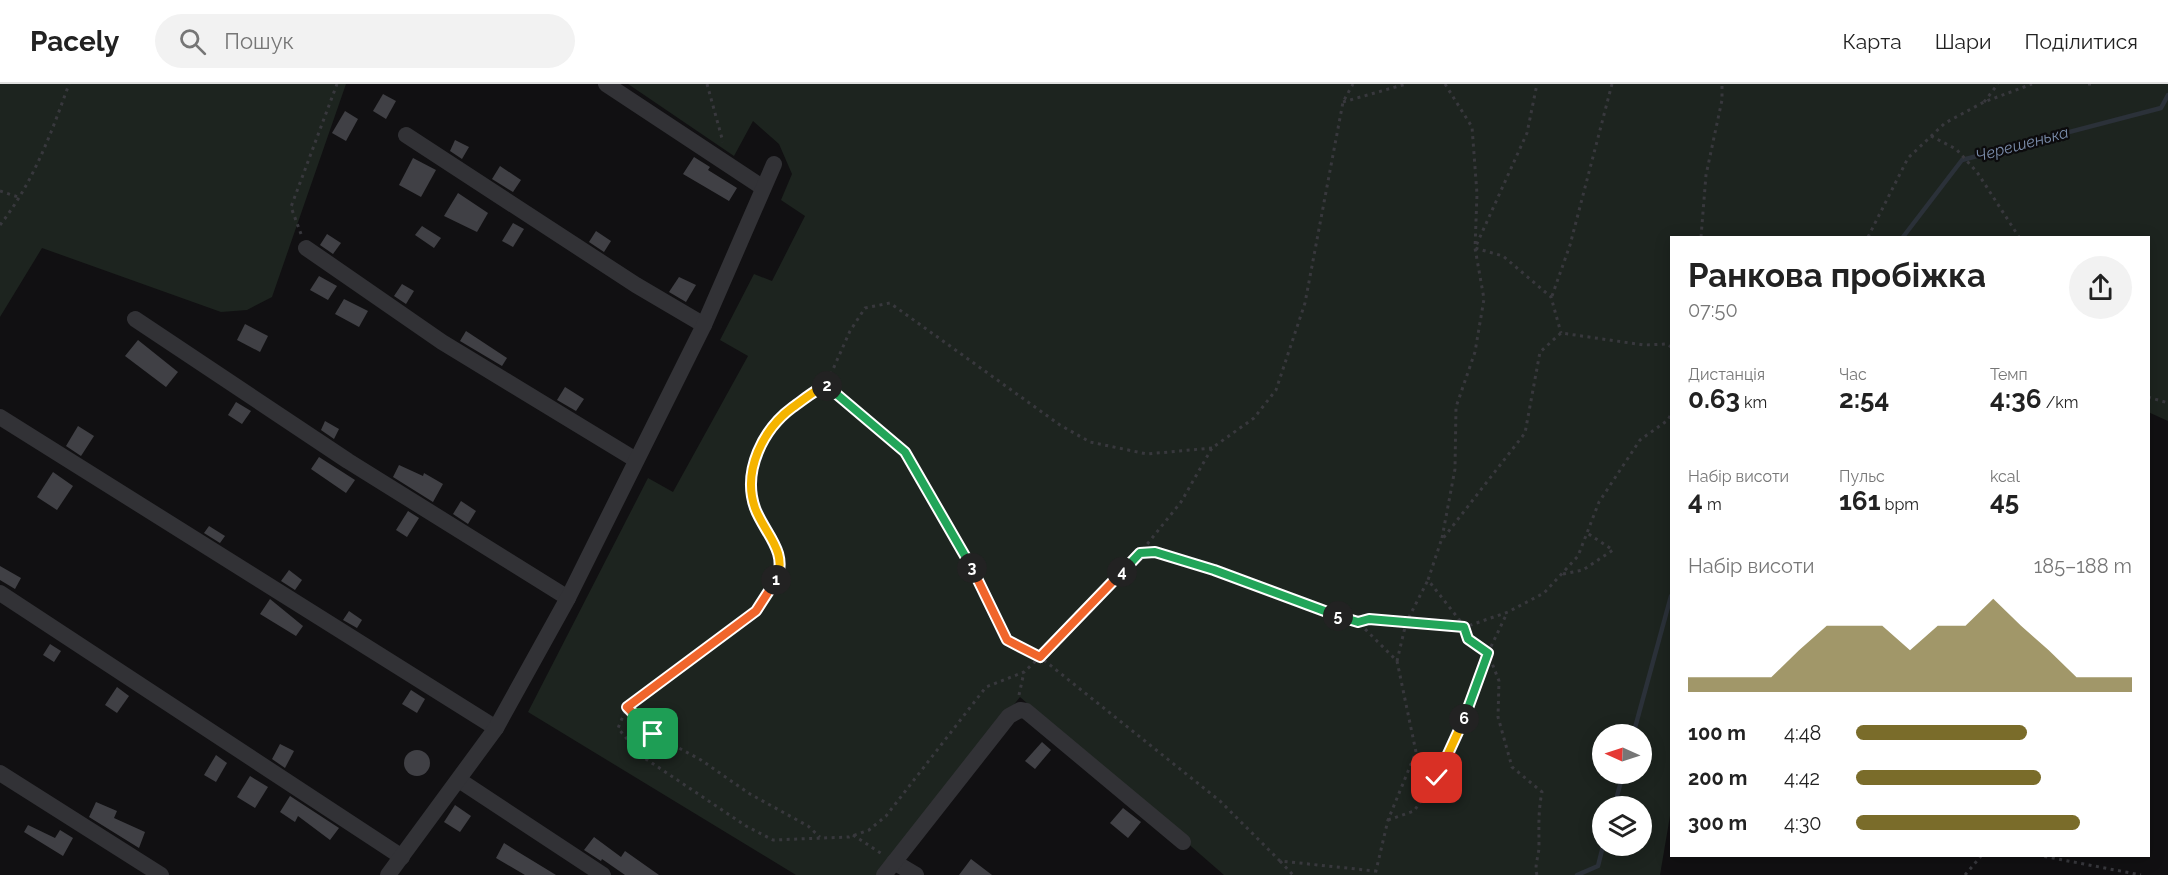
<!DOCTYPE html>
<html lang="uk">
<head>
<meta charset="utf-8">
<style>
  body { margin:0; font-family:Raleway,sans-serif; background:#f2f2f2; color:#222; height:100vh; display:flex; flex-direction:column; font-size:22px; white-space:nowrap }
  * { box-sizing:border-box; margin:0 }
  p { font-size:20px; color:#767676 }
  .icon { flex:none; width:33px; height:33px; fill:none; stroke:currentColor; stroke-width:2; stroke-linecap:round; stroke-linejoin:round }
  .map { position:relative; flex:1; overflow:hidden }
  .side { position:absolute; left:1670px; top:152px; width:480px; height:621px; display:flex; flex-direction:column; background:#fff; border-radius:0px; box-shadow:0 3px 15px #0003 }
  .side>* { flex:none }
  .needle { width:39px; rotate:273deg }
  .controls { position:absolute; left:1592px; top:640px; display:grid; gap:12px }
  .controls a { display:grid; place-items:center; width:60px; height:60px; border-radius:50%; background:#fff; box-shadow:0 3px 15px #0003; font-size:30px }
  .pin { position:absolute; display:grid; place-items:center; width:51px; height:51px; color:#fff; margin:-26px; border-radius:12px; box-shadow:0 3px 9px #0006 }
  .km { position:absolute; width:30px; height:30px; margin:-15px; border-radius:50%; background:#222; color:#fff; font-size:16px; line-height:30px; text-align:center }
  .round { display:grid; place-items:center; flex:none; width:63px; height:63px; border-radius:32px; background:#f2f2f2 }
  .summary { display:flex; align-items:center; justify-content:space-between; height:102px; padding:0 18px }
  h1 { font-size:33px; font-weight:700; line-height:45px }
  .stats { display:grid; grid-template-columns:repeat(3,1fr); gap:9px; height:102px; padding:6px 18px }
  .stats div { display:grid; align-content:center }
  .stats b { font-size:26px; font-weight:700 }
  .stats small { font-size:16px; font-weight:400 }
  .stats p { font-size:16px }
  .chart { height:168px; padding:12px 18px }
  .chart p { display:flex; justify-content:space-between }
  .chart svg { width:100%; height:108px; margin-top:6px; fill:#7a6c2a; opacity:.7 }
  ul { padding:0 18px; list-style:none; font-size:20px }
  li { display:grid; grid-template-columns:96px 72px 1fr; align-items:center; height:45px }
  li i { height:15px; border-radius:8px; background:#7a6c2a }
  header { display:flex; align-items:center; gap:36px; box-sizing:border-box; height:84px; padding:0 30px; background:#fff; border-bottom:2px solid #e0e0e0 }
  header strong { font-size:28px }
  nav { display:flex; gap:33px; margin-inline-start:auto; font-size:21px }
  .search { width:420px; height:54px; background:#f2f2f2; display:flex; align-items:center; gap:15px; box-sizing:border-box; padding:0 21px; border-radius:33px; color:#767676; font-size:22px }
  .map>svg:first-child { display:block }
  .green { fill:#1d241f; fill-rule:evenodd }
  .lines { fill:none; stroke-linecap:round; stroke-linejoin:round }
  .stream { stroke:#2b3139; stroke-width:4.5 }
  .building { fill:#404045 }
  .path { stroke:#38383d; stroke-width:3; stroke-dasharray:3 4.5; stroke-linecap:butt }
  .minor { stroke:#323236; stroke-width:16 }
  .split-1-casing { stroke:#fff; stroke-width:12 }
  .split-2-casing { stroke:#fff; stroke-width:12 }
  .split-3-casing { stroke:#fff; stroke-width:12 }
  .split-4-casing { stroke:#fff; stroke-width:12 }
  .split-5-casing { stroke:#fff; stroke-width:12 }
  .split-6-casing { stroke:#fff; stroke-width:12 }
  .split-7-casing { stroke:#fff; stroke-width:12 }
  .split-1 { stroke:#f0652b; stroke-width:8 }
  .split-2 { stroke:#f5b400; stroke-width:8 }
  .split-3 { stroke:#22a559; stroke-width:8 }
  .split-4 { stroke:#f0652b; stroke-width:8 }
  .split-5 { stroke:#22a559; stroke-width:8 }
  .split-6 { stroke:#22a559; stroke-width:8 }
  .split-7 { stroke:#f5b400; stroke-width:8 }
  .labels { text-anchor:middle; dominant-baseline:central; stroke-width:4.5; stroke-linejoin:round; paint-order:stroke }
  .water-label { font-size:16px; font-style:italic; fill:#7b8dab; stroke:#0c0b0d }
</style>
</head>
<body>
<header>
<strong>Pacely</strong>
<div class="search"><svg class="icon" aria-label="search" viewBox="0 0 24 24"><circle cx="10" cy="10" r="6"/><path d="M15 15l6 6"/></svg>Пошук</div>
<nav><a>Карта</a><a>Шари</a><a>Поділитися</a></nav>
</header>
<div class="map">
<svg width="2168" height="791" viewBox="0 0 2168 791">
  <rect width="100%" height="100%" fill="#111012"/>
  <g class="green">
    <polygon points="0,0 346,0 272,213 247,226 221,228 42,164 0,233"/>
    <path d="M628,0H2168V337L2148,328V153H1671V726L1660,791H1224L1020,613L878,791H796L528,628L648,394L673,408L748,272L720,256L754,190L772,197L805,132L781,116L792,90L779,60L753,37L734,72ZM1602,651H1641V690H1602ZM1602,723H1641V762H1602Z"/>
  </g>
  <g class="lines">
    <g class="stream">
      <polyline points="1903,153 1962,76 2161,24 2168,11"/>
      <polyline points="1633,651 1671,512"/>
      <polyline points="1614,723 1623,690"/>
      <polyline points="1577,791 1598,782 1603,762"/>
    </g>
  </g>
  <g class="building">
    <polygon points="383,10 396,17 386,35 373,27"/>
    <polygon points="345,27 358,35 346,57 332,49"/>
    <polygon points="455,56 469,63 462,75 450,67"/>
    <polygon points="694,73 710,83 708,86 737,104 729,117 683,90"/>
    <polygon points="413,74 436,86 421,113 399,101"/>
    <polygon points="500,82 521,96 513,108 492,95"/>
    <polygon points="458,109 488,129 477,148 444,132"/>
    <polygon points="513,139 524,145 513,163 502,157"/>
    <polygon points="422,142 441,154 434,164 415,151"/>
    <polygon points="596,147 611,157 604,168 589,158"/>
    <polygon points="327,150 341,159 333,170 320,161"/>
    <polygon points="319,192 337,202 328,216 310,206"/>
    <polygon points="679,193 696,201 686,218 669,208"/>
    <polygon points="402,200 414,207 406,220 394,212"/>
    <polygon points="344,215 368,227 359,243 335,230"/>
    <polygon points="245,240 268,252 260,268 237,256"/>
    <polygon points="466,247 507,274 502,282 460,257"/>
    <polygon points="138,256 178,288 166,303 125,272"/>
    <polygon points="565,303 584,315 576,327 557,316"/>
    <polygon points="236,318 251,327 242,340 228,331"/>
    <polygon points="325,337 339,345 334,355 321,346"/>
    <polygon points="78,342 94,352 81,372 66,362"/>
    <polygon points="319,373 355,396 346,409 311,385"/>
    <polygon points="399,381 423,392 424,389 443,400 433,418 393,393"/>
    <polygon points="53,388 73,402 57,426 37,413"/>
    <polygon points="461,417 476,427 468,440 453,430"/>
    <polygon points="408,427 419,434 407,453 396,446"/>
    <polygon points="209,442 225,452 220,459 204,449"/>
    <polygon points="0,482 21,494 15,505 0,496"/>
    <polygon points="289,486 302,496 295,506 281,497"/>
    <polygon points="270,515 303,542 296,552 260,530"/>
    <polygon points="349,527 362,536 357,544 343,536"/>
    <polygon points="50,560 61,567 54,578 43,571"/>
    <polygon points="117,603 129,612 117,629 105,621"/>
    <polygon points="411,606 425,615 417,629 402,620"/>
    <polygon points="1042,658 1051,666 1035,685 1025,677"/>
    <polygon points="280,660 294,667 285,684 272,675"/>
    <circle cx="417" cy="679" r="13"/>
    <polygon points="216,671 227,679 216,698 204,691"/>
    <polygon points="250,692 268,703 255,724 237,713"/>
    <polygon points="290,712 339,744 330,756 298,732 295,738 280,728"/>
    <polygon points="96,718 117,727 114,734 145,748 139,764 89,733"/>
    <polygon points="455,721 471,732 460,748 444,738"/>
    <polygon points="1123,724 1141,738 1128,754 1110,739"/>
    <polygon points="28,741 55,754 60,746 73,754 63,772 24,748"/>
    <polygon points="594,753 621,773 625,767 659,791 625,791 602,775 601,777 584,766"/>
    <polygon points="504,759 515,766 556,791 525,791 496,774"/>
    <polygon points="971,775 992,791 959,791"/>
  </g>
  <g class="lines">
    <g class="path">
      <polyline points="707,0 723,58"/>
      <polyline points="1445,0 1472,43 1477,110 1475,164 1503,172 1551,213 1561,249"/>
      <polyline points="2088,0 2094,0"/>
      <polyline points="1343,18 1406,0"/>
      <polyline points="1984,18 1998,0"/>
      <polyline points="1931,52 1956,65 1977,88 2019,153"/>
      <polyline points="0,107 21,114"/>
      <path d="M0,141C33,99 51,50 69,0"/>
      <polyline points="301,150 291,123 337,0"/>
      <polyline points="1701,153 1706,91 1722,16 1722,0"/>
      <polyline points="1868,153 1908,74 1945,39 1984,18 2032,0"/>
      <polyline points="1552,212 1570,161 1612,0"/>
      <polyline points="826,301 905,367 980,497 1007,556 1040,573 1220,717 1280,777 1375,787"/>
      <polyline points="2148,313 2168,319"/>
      <polyline points="1212,364 1147,370 1090,358 1060,341 890,219 865,224 850,247 826,301 788,327 760,359 751,388 755,423 780,470 777,493 756,527 627,623 618,644 640,671 746,742 773,756 849,753 869,746 886,732 986,603 1024,588 1040,573 1140,469 1181,418 1212,364 1254,334 1276,306 1305,219 1343,18 1353,0"/>
      <polyline points="1442,454 1455,385 1456,323 1475,268 1484,215 1475,164 1527,49 1537,0"/>
      <polyline points="1140,469 1155,468 1214,486 1295,518 1358,538 1397,577 1416,668 1388,736 1375,791"/>
      <polyline points="1563,490 1583,486 1613,466 1587,449"/>
      <polyline points="1358,538 1369,535 1465,543 1508,528 1544,509 1578,472 1599,418 1640,356 1668,336 1671,330"/>
      <polyline points="1397,577 1406,539 1428,496"/>
      <polyline points="1019,611 1024,588"/>
      <polyline points="627,623 653,650 701,676 750,710 808,742 820,753"/>
      <polyline points="1388,736 1414,727 1437,694 1463,641 1488,569 1507,529"/>
      <polyline points="853,751 882,770"/>
      <polyline points="2037,771 2141,791"/>
      <polyline points="1280,777 1293,791"/>
      <path d="M1537,791C1534,781 1539,772 1539,762C1539,743 1538,727 1542,708L1512,683L1498,633L1499,597L1488,569L1468,555L1465,543L1428,496L1441,457L1525,349L1540,268L1561,249L1644,261L1667,260L1671,263"/>
      <polyline points="1965,791 1982,771"/>
    </g>
    <g class="minor">
      <polyline points="606,0 762,103"/>
      <polyline points="406,51 636,201 704,241"/>
      <polyline points="306,164 442,258 636,376"/>
      <polyline points="135,235 348,377 568,514"/>
      <polyline points="0,333 496,644"/>
      <polyline points="0,509 402,773"/>
      <polyline points="0,689 161,791"/>
      <polyline points="459,696 603,791"/>
      <polyline points="894,778 916,791"/>
      <polyline points="388,791 496,644 568,514 704,241 774,80"/>
      <polyline points="884,791 1009,632 1020,626 1026,627 1183,758"/>
    </g>
  </g>
  <g class="lines">
    <defs>
      <polyline id="split-1" points="653,650 627,623 756,527 776,496"/>
      <path id="split-2" d="M776,496C789,468 764,449 755,424C742,387 763,345 793,323C802,317 818,303 827,302"/>
      <polyline id="split-3" points="827,302 905,368 972,484"/>
      <polyline id="split-4" points="972,484 1007,556 1040,573 1122,488"/>
      <polyline id="split-5" points="1122,488 1140,469 1155,468 1214,486 1338,532"/>
      <polyline id="split-6" points="1338,532 1358,538 1369,535 1464,543 1468,555 1488,569 1464,635"/>
      <polyline id="split-7" points="1437,694 1464,635"/>
    </defs>
    <use href="#split-1" class="split-1-casing"/>
    <use href="#split-2" class="split-2-casing"/>
    <use href="#split-3" class="split-3-casing"/>
    <use href="#split-4" class="split-4-casing"/>
    <use href="#split-5" class="split-5-casing"/>
    <use href="#split-6" class="split-6-casing"/>
    <use href="#split-7" class="split-7-casing"/>
    <use href="#split-1" class="split-1"/>
    <use href="#split-2" class="split-2"/>
    <use href="#split-3" class="split-3"/>
    <use href="#split-4" class="split-4"/>
    <use href="#split-5" class="split-5"/>
    <use href="#split-6" class="split-6"/>
    <use href="#split-7" class="split-7"/>
  </g>
  <g class="labels">
    <g class="water-label">
      <text transform="translate(2022 60) rotate(-15)">Черешенька</text>
    </g>
  </g>
</svg>
<div class="controls">
<a><svg class="needle" viewBox="-14 -14 28 28"><path d="M0-13l5 13h-10z" fill="#e53935"/><path d="M0 13l5-13h-10z" fill="#767676"/></svg></a>
<a><svg class="icon" aria-label="layers" viewBox="0 0 24 24"><path d="M12 4l9 5-9 5-9-5zM3 14l9 5 9-5"/></svg></a>
</div>
<div class="pin" style="left:653px;top:650px;background:#1e9e55"><svg class="icon" aria-label="arrive" viewBox="0 0 24 24"><path d="M6 21V4h12l-3 4 3 4H6"/></svg></div>
<div class="pin" style="left:1437px;top:694px;background:#d93025"><svg class="icon" aria-label="check" viewBox="0 0 24 24"><path d="M5 12l5 5 9-10"/></svg></div>
<b class="km" style="left:776px;top:496px">1</b>
<b class="km" style="left:827px;top:302px">2</b>
<b class="km" style="left:972px;top:484px">3</b>
<b class="km" style="left:1122px;top:488px">4</b>
<b class="km" style="left:1338px;top:532px">5</b>
<b class="km" style="left:1464px;top:635px">6</b>
<section class="side">
<div class="summary"><div><h1>Ранкова пробіжка</h1><p>07:50</p></div><a class="round"><svg class="icon" aria-label="share" viewBox="0 0 24 24"><path d="M12 15V3M7 8l5-5 5 5M5 13v7h14v-7"/></svg></a></div>
<div class="stats">
<div><p>Дистанція</p><b>0.63<small> km</small></b></div>
<div><p>Час</p><b>2:54</b></div>
<div><p>Темп</p><b>4:36<small> /km</small></b></div>
</div>
<div class="stats">
<div><p>Набір висоти</p><b>4<small> m</small></b></div>
<div><p>Пульс</p><b>161<small> bpm</small></b></div>
<div><p>kcal</p><b>45</b></div>
</div>
<div class="chart"><p><span>Набір висоти</span>185–188 m</p>
<svg viewBox="0 0 160 44" preserveAspectRatio="none"><path d="M0 44V38L10 38L20 38L30 38L40 27L50 17L60 17L70 17L80 27L90 17L100 17L110 6L120 17L130 27L140 38L150 38L160 38V44z"/></svg>
</div>
<ul>
<li><b>100 m</b>4:48<i style="width:62%"></i></li>
<li><b>200 m</b>4:42<i style="width:67%"></i></li>
<li><b>300 m</b>4:30<i style="width:81%"></i></li>
</ul>
</section>
</div>
</body>
</html>
